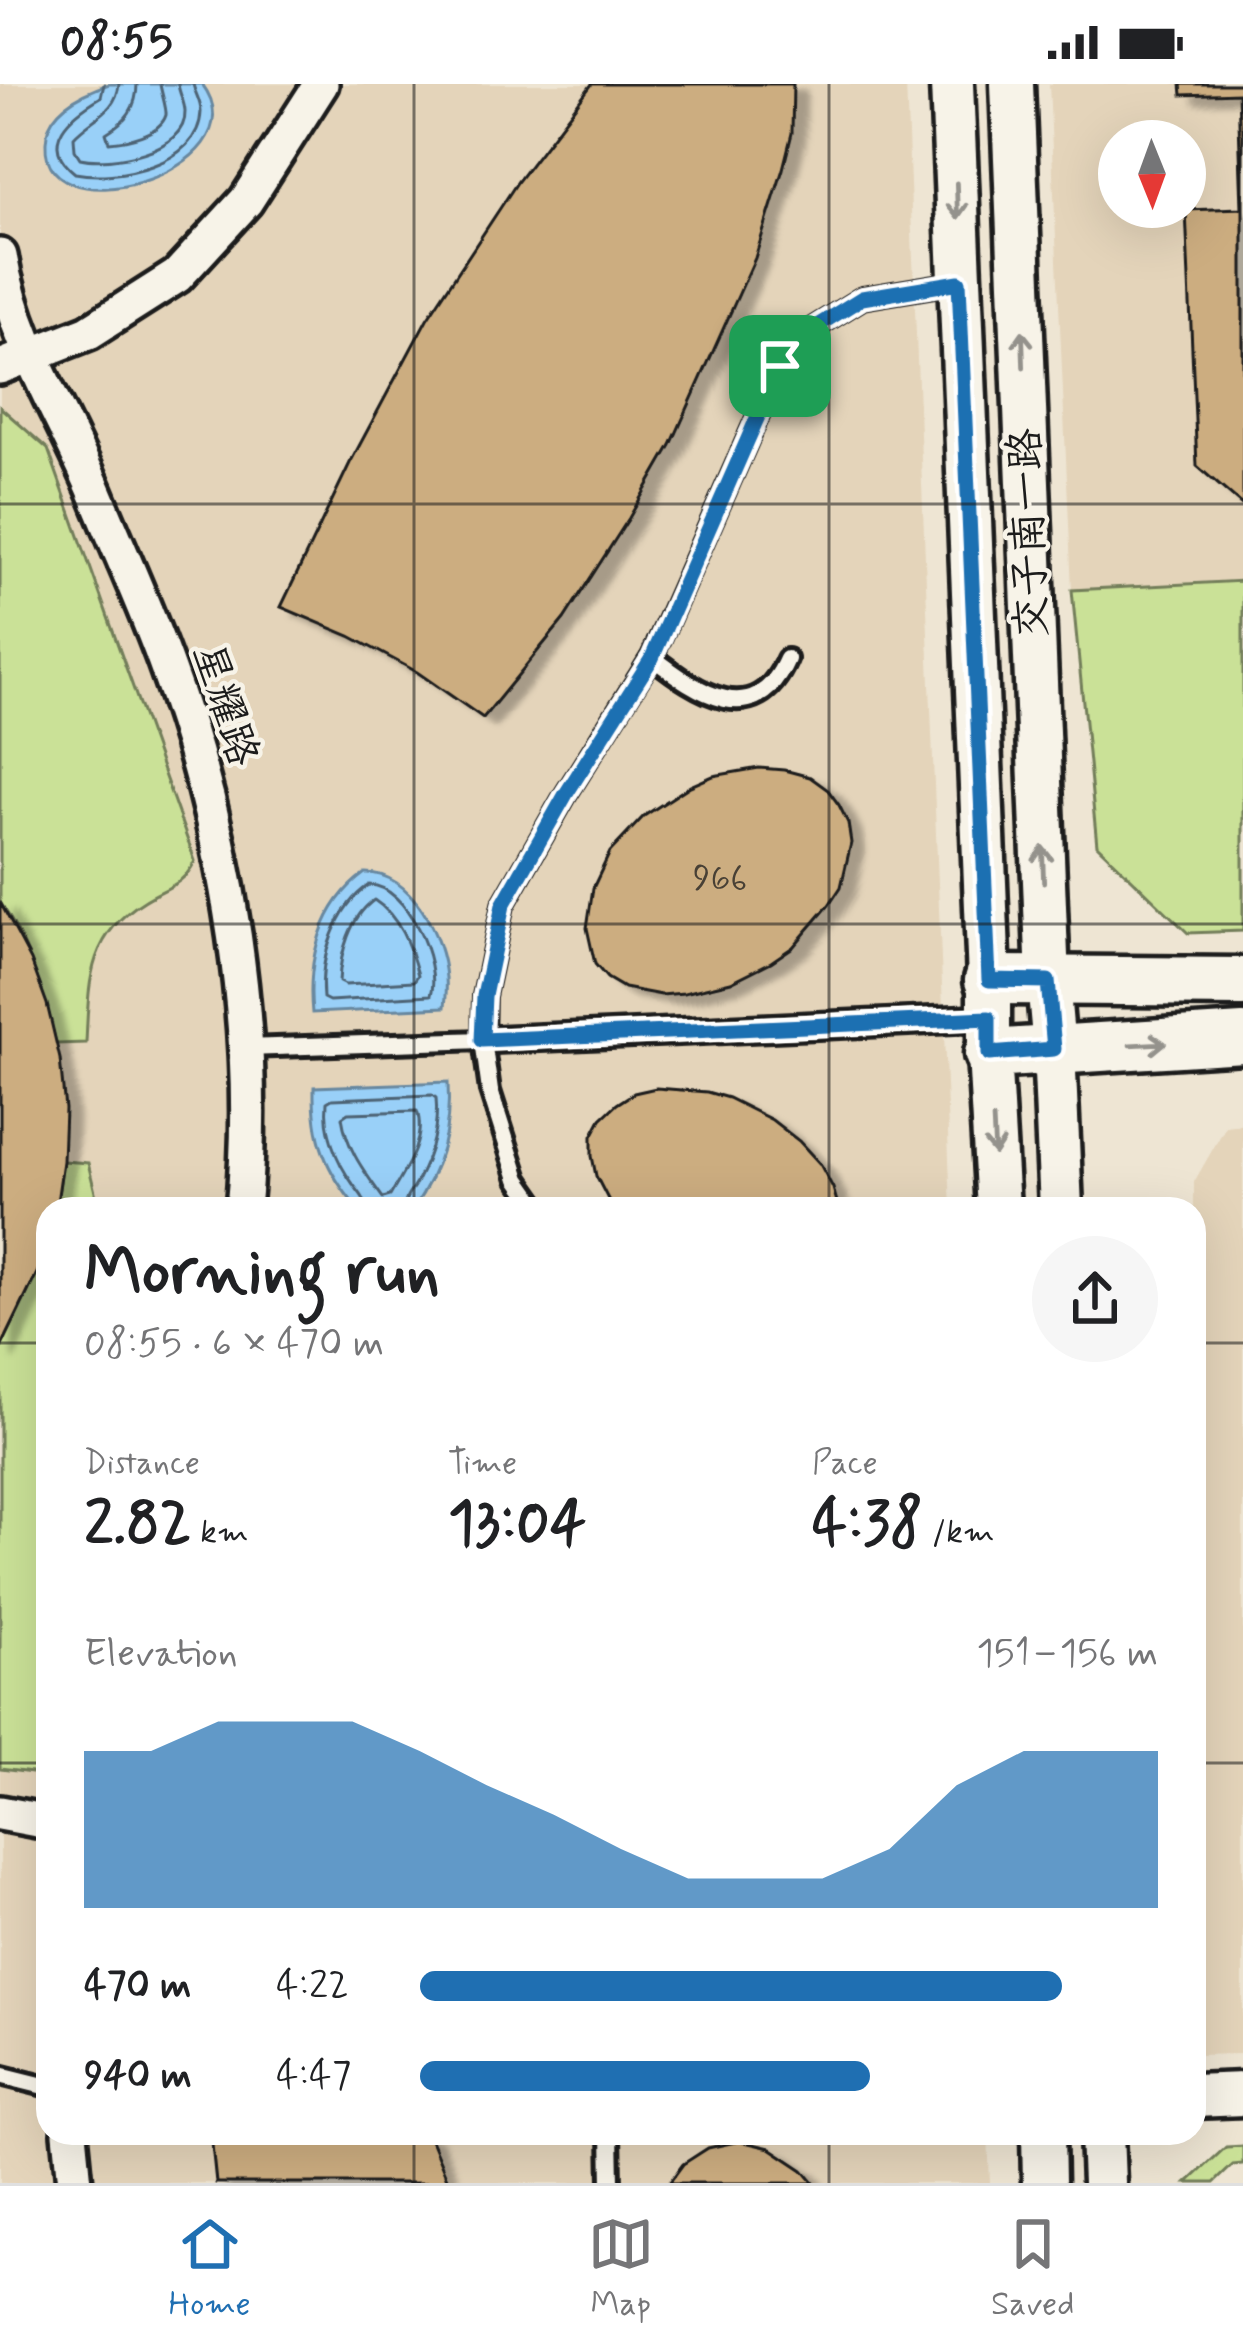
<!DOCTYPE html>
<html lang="en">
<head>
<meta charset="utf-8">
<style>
  body { margin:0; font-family:Mynerve,"LXGW WenKai TC",sans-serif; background:#f6f6f6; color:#202124; height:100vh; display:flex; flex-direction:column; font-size:45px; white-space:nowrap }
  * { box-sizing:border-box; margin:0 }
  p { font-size:39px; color:#757577 }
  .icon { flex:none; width:66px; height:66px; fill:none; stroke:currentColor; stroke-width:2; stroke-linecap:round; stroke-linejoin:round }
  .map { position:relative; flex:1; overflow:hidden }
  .sheet { position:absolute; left:36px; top:1113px; width:1170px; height:948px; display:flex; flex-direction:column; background:#fff; border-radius:36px; box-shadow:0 12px 48px #0002 }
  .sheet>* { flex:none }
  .needle { width:78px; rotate:179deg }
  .tools { position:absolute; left:1098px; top:36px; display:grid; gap:24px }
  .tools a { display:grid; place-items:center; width:108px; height:108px; border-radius:50%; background:#fff; box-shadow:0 12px 48px #0002; font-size:60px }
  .pin { position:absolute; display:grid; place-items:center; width:102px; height:102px; color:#fff; margin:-51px; border-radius:24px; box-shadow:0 6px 18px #0006 }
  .round { display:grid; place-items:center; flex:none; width:126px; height:126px; border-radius:63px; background:#f6f6f6 }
  .headline { display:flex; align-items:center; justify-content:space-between; height:204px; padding:0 48px }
  h1 { font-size:66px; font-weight:700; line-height:90px }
  .figures { display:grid; grid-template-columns:repeat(3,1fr); gap:18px; height:204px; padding:12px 48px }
  .figures div { display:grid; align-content:center }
  .figures b { font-size:60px; font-weight:700 }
  .figures small { font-size:33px; font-weight:400 }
  .figures p { font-size:33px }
  .chart { height:336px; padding:24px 48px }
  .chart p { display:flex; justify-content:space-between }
  .chart svg { width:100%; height:216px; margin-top:12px; fill:#1f6fb2; opacity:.7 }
  ul { padding:0 48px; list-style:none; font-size:39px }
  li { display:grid; grid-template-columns:192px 144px 1fr; align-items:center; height:90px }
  li i { height:30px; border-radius:15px; background:#1f6fb2 }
  .status { display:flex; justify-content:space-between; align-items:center; height:84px; padding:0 60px; background:#fff; direction:ltr }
  .status svg { height:33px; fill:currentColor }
  .menu { display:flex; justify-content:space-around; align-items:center; height:168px; border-top:3px solid #e0e0e0; background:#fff; font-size:33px; color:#757577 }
  .menu a { display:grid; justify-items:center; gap:6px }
  .menu .on { color:#1f6fb2 }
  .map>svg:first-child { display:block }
  .built { fill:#e4d4ba; fill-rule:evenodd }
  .green { fill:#cae197; stroke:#737e5a; stroke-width:3 }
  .water { fill:#99d0f8; stroke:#6788a0; stroke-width:3 }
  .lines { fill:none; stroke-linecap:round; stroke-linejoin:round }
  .shore { stroke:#4e6474; stroke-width:3 }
  .building { fill:#ccad80; stroke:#1c1c1c; stroke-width:3; filter:url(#shadow) }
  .service-casing { stroke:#1c1c1c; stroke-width:26 }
  .pedestrian-casing { stroke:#1c1c1c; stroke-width:33 }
  .minor-casing { stroke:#1c1c1c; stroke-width:42 }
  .tertiary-casing { stroke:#1c1c1c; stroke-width:51 }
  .secondary-casing { stroke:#1c1c1c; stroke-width:57 }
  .service { stroke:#f7f3e8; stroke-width:16 }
  .pedestrian { stroke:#f7f3e8; stroke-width:24 }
  .minor { stroke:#f7f3e8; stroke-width:33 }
  .tertiary { stroke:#f7f3e8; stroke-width:42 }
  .secondary { stroke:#f7f3e8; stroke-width:48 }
  .oneway { stroke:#94928c }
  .route-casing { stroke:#fff; stroke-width:24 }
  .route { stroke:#1f6fb2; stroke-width:15 }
  .grid { fill:none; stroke:#1c1c1c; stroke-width:3; stroke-opacity:0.55 }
  .labels { text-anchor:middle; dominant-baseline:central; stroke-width:9; stroke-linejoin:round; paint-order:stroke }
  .number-label { font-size:36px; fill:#484035 }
  .street-label { font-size:42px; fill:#1c1c1c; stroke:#f7f3e8 }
</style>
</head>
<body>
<div class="status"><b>08:55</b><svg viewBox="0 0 49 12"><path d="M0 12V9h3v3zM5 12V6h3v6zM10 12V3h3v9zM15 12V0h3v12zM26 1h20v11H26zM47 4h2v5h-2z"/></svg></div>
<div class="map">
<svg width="1243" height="2099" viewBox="0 0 1243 2099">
  <defs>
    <filter id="shadow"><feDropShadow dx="13" dy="8" stdDeviation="3" flood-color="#0004"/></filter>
  </defs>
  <rect width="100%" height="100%" fill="#eee5d3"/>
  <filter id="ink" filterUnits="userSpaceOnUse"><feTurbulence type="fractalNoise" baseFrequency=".00833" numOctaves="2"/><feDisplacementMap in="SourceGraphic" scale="24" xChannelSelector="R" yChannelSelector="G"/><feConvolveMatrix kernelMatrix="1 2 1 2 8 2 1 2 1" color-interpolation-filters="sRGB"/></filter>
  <g filter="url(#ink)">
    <g class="built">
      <polygon points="0,0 906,0 951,1125 48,1125 48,2049 988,2049 990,2099 0,2099"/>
      <path d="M1049,0H1243V497L1072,506ZM1119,57H1185V123H1119Z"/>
      <polygon points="1243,1040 1243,1970 1194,1971 1194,1098 1226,1042"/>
    </g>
    <g class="green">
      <path d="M0,323L48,365L195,777C183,802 166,803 144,817C87,852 89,899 86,959L56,960C45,910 29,861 0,818Z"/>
      <polygon points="1243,497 1243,847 1188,849 1097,761 1072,506"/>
      <polygon points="63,1077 88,1079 99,1125 56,1125"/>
      <polygon points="48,1156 48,1691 0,1685 0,1266 38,1187"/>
      <polygon points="1243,2062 1243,2080 1233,2081 1214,2099 1187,2099 1226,2063"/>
    </g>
    <g class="water">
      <path d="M109,0H202C268,87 28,157 47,50C52,23 85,8 109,0Z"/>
      <path d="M365,789C412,788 443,853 446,894C447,904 446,914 445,923L312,929C307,877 320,821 365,789Z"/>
      <path d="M448,998C451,1047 441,1084 413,1125H358C325,1086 313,1055 314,1003Z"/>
    </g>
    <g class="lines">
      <g class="shore">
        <path d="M104,0L101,13C72,30 36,58 75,89C115,97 199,82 201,28C201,17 195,10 193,0"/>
        <path d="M119,0C117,28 91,34 74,53L75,66L80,74C109,81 187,68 185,28C185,18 179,10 178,0"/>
        <path d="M137,0C137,24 126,37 106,49L109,58C124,57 160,51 166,31C167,25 161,8 160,0"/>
        <path d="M369,801C407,801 441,880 431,911L329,917L323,914C319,874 336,823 369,801Z"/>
        <path d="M374,816C399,832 410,862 418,891L414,897L345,901L339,898C340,870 350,833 374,816Z"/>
        <path d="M417,1027C427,1056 404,1087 390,1112L383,1114C364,1087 347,1066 342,1033L348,1029Z"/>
        <path d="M366,1125C365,1113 360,1110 353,1100C336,1077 324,1046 327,1018L332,1015L432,1011L436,1014C439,1044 430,1073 416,1099C410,1109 405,1113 404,1125"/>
      </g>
    </g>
    <g class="building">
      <polygon points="592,0 793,0 792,49 783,85 755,174 671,361 629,434 564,535 483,634 417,588 350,552 281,523 350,379 427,235 518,97"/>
      <polygon points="1181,0 1243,0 1243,422 1197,382 1186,126 1242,124 1238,9 1182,11"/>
      <polygon points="759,684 784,686 810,693 828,706 839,721 848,739 851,759 841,803 829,821 793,863 771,878 731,898 684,909 661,911 624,904 607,894 595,880 587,844 593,804 610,768 644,732 690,702 713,692"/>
      <polygon points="0,818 31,876 47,920 60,975 65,1025 63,1077 56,1125 48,1125 48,1156 38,1187 0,1266"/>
      <polygon points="656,1004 707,1008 728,1014 772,1036 799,1057 820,1080 833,1104 839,1125 613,1125 596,1092 592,1072 592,1052 601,1035 617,1020 634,1009"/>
      <polygon points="250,2049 428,2049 449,2099 216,2099 211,2051"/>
      <polygon points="740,2057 770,2064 803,2086 814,2099 669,2099 683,2080 708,2064"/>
    </g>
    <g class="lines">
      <defs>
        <g id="service">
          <path d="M652,573C698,609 755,648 787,575"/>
          <polyline points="246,964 483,956"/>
          <polyline points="539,1125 518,1095 490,1007 483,956 484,912 503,821 566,710 652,573 780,282 809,247 862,214 959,198"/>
          <polyline points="0,1991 48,2003"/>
          <polyline points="610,2049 611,2099"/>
        </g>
        <polyline id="pedestrian" points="483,956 989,934"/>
        <g id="minor">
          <path d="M0,172C15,261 66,335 99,417C122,473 148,529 168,586C228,750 260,952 243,1125"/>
          <polyline points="0,283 89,248 177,192 246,117 321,0"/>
          <polyline points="0,1729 48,1738"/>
          <polyline points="70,2049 75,2099"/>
        </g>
        <g id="tertiary">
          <polyline points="952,0 989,896 989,970 998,1125"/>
          <polyline points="1012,0 1048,897 1054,965 1061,1125"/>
          <polyline points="1194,2012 1243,2010"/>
          <polyline points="1043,2049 1044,2099"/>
          <polyline points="1102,2049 1104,2099"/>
        </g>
        <g id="secondary">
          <polyline points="989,896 1243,898"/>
          <polyline points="989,970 1243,954"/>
        </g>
      </defs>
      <use href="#service" class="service-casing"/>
      <use href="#pedestrian" class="pedestrian-casing"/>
      <use href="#minor" class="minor-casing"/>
      <use href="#tertiary" class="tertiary-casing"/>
      <use href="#secondary" class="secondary-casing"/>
      <use href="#service" class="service"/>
      <use href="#pedestrian" class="pedestrian"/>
      <use href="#minor" class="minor"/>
      <use href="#tertiary" class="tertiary"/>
      <use href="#secondary" class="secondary"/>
    </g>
    <defs><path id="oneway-shaft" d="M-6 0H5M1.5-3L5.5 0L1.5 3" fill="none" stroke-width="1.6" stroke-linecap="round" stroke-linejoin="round" transform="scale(3)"/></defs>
    <g class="oneway">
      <use href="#oneway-shaft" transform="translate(957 117) rotate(88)"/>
      <use href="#oneway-shaft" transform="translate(1023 265) rotate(-92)"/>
      <use href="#oneway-shaft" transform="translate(1043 780) rotate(-92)"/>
      <use href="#oneway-shaft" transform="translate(1148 960) rotate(-3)"/>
      <use href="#oneway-shaft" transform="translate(994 1053) rotate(87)"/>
    </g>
  </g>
  <g class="lines" filter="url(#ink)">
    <defs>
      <polygon id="route" points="959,198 989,896 1048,897 1054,965 989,970 989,934 482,956 484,912 503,821 566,710 652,574 780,282 809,247 862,214"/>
    </defs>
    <use href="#route" class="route-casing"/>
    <use href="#route" class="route"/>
  </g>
  <path class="grid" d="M414,0V1125M829,0V1125M0,420H1243M0,840H1243M0,1259H48M1194,1259H1243M0,1679H48M1194,1679H1243M414,2049V2099M829,2049V2099"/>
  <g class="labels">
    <g class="number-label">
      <text x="720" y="795">966</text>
    </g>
    <g class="street-label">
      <text transform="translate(1030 449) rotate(-92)">交子南一路</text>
      <text transform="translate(224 621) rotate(72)">星耀路</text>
    </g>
  </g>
</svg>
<div class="tools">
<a><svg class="needle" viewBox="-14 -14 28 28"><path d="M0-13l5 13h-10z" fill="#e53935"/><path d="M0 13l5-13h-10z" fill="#757577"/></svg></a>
</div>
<div class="pin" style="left:780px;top:282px;background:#1e9e55"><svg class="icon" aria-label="arrive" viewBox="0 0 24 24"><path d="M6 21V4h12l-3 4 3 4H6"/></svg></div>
<section class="sheet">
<div class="headline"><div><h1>Morning run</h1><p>08:55 · 6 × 470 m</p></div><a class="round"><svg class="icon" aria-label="share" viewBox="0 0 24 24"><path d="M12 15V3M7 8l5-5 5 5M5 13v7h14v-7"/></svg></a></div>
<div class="figures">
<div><p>Distance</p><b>2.82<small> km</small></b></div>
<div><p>Time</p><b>13:04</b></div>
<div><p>Pace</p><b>4:38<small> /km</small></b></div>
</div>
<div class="chart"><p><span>Elevation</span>151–156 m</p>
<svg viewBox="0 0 160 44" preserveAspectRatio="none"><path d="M0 44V12L10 12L20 6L30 6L40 6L50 12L60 19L70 25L80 32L90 38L100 38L110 38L120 32L130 19L140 12L150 12L160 12V44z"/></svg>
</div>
<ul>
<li><b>470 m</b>4:22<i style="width:87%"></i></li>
<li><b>940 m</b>4:47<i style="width:61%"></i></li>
</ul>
</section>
</div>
<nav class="menu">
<a class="on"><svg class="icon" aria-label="home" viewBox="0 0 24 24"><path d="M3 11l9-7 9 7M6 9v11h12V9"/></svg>Home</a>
<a><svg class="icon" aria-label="map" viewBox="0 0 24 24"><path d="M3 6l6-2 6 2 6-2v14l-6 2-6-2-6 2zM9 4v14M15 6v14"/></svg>Map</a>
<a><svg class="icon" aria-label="saved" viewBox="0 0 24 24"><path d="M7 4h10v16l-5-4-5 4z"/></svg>Saved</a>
</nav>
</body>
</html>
